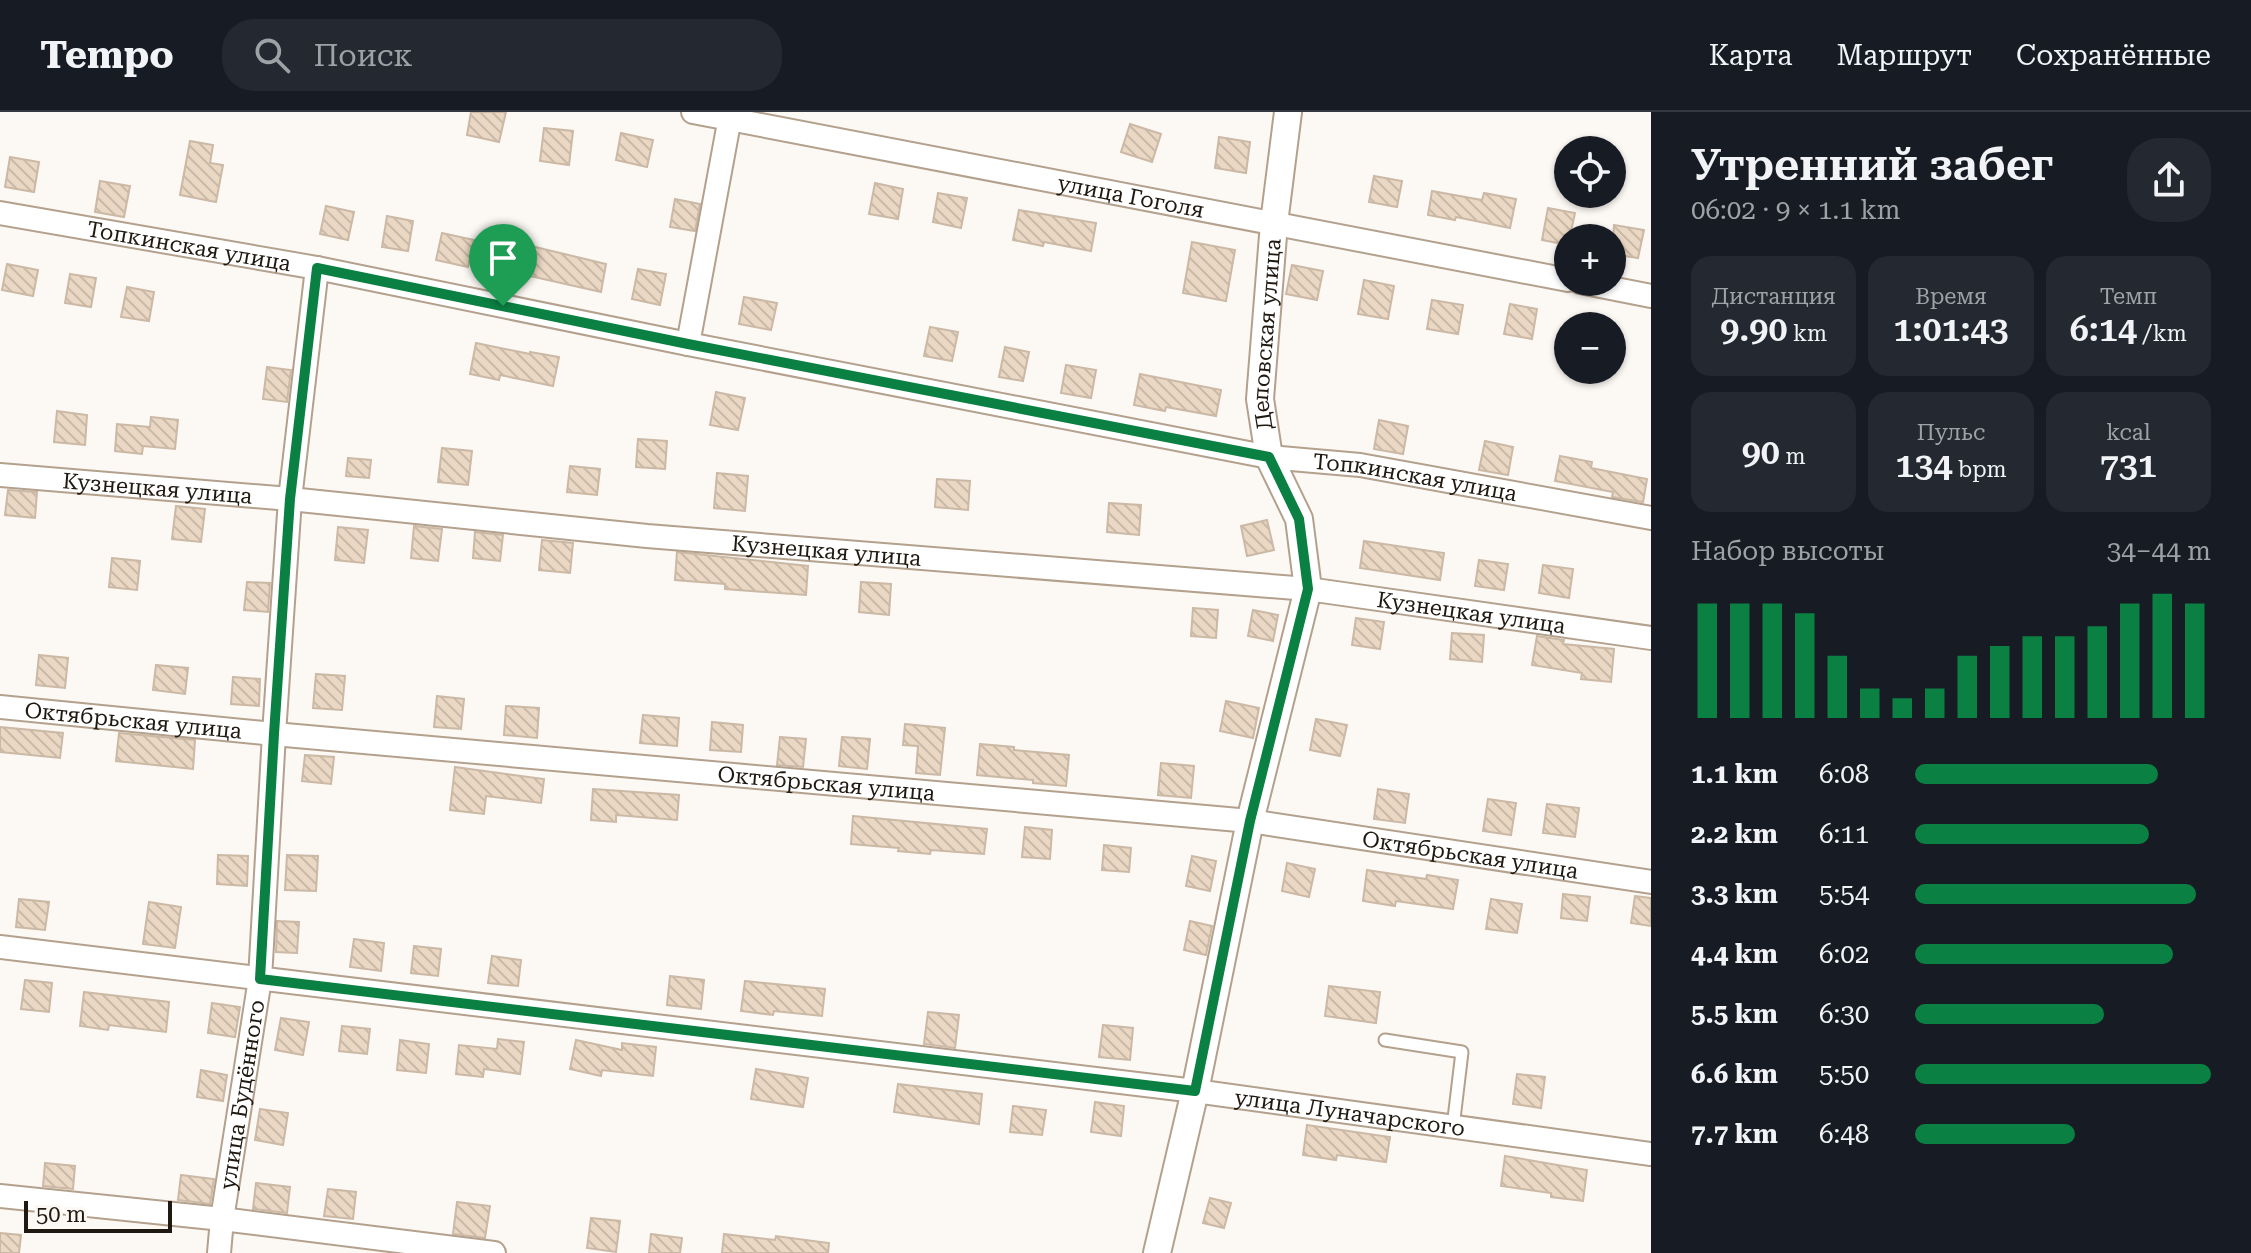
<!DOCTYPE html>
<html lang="ru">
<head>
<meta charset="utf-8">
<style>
  body { margin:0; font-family:"Roboto Serif",serif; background:#242831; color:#f1f3f6; height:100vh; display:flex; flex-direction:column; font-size:30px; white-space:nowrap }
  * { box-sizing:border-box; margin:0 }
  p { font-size:26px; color:#9ea1a6 }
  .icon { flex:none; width:44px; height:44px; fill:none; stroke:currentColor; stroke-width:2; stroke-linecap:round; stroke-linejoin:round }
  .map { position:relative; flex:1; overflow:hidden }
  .details { display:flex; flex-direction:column; background:#171b24; width:600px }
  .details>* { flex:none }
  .controls { position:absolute; left:1554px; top:24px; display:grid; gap:16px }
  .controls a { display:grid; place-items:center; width:72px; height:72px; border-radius:50%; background:#171b24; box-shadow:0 2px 6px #0004; font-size:40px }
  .scale { position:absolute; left:24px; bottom:20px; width:148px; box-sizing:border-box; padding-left:8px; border:4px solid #1f1911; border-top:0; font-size:22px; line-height:28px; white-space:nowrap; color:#1f1911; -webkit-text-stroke:6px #fcf8f4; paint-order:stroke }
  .pin { position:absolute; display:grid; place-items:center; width:68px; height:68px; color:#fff; margin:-82px -34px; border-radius:50% 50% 50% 0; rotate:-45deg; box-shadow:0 0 8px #0007 }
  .pin .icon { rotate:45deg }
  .round { display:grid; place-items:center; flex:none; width:84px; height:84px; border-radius:32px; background:#242831 }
  .headline { display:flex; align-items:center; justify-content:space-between; height:136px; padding:0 40px }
  h1 { font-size:44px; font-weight:600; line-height:60px }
  .metrics { display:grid; grid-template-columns:repeat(3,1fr); gap:12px; height:136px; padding:8px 40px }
  .metrics div { display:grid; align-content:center; border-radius:20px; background:#242831; text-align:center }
  .metrics b { font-size:34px; font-weight:600 }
  .metrics small { font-size:22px; font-weight:400 }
  .metrics p { font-size:22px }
  .chart { height:224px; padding:16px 40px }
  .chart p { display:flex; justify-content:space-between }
  .chart svg { width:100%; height:144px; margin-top:8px; stroke:#0b8043; stroke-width:6 }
  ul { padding:0 40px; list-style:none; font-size:26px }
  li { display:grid; grid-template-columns:128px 96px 1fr; align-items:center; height:60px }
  li i { height:20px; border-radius:10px; background:#0b8043 }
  header { display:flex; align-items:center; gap:48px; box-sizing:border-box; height:112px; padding:0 40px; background:#171b24; border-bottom:2px solid #363941 }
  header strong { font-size:38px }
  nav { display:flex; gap:44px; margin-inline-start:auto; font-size:28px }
  .search { width:560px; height:72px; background:#242831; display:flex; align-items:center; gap:20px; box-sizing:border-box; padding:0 28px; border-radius:32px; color:#9ea1a6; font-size:30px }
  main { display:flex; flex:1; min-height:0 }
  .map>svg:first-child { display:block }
  .building { fill:url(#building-back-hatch); stroke:#cbb9a5; stroke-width:2 }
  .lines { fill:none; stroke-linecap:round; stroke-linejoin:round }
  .service-casing { stroke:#b3a18d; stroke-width:15 }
  .minor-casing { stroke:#b3a18d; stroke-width:26 }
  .tertiary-casing { stroke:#b3a18d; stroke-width:30 }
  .service { stroke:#fff; stroke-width:11 }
  .minor { stroke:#fff; stroke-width:22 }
  .tertiary { stroke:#fff; stroke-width:26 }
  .route-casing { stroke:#fff; stroke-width:16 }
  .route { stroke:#0b8043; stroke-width:10 }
  .labels { text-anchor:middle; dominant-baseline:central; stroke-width:6; stroke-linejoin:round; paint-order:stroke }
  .street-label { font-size:22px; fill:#1f1911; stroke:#fcf8f4 }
</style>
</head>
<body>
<header>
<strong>Tempo</strong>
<div class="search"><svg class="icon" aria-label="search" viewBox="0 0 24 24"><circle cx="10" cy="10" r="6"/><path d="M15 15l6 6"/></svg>Поиск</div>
<nav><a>Карта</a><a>Маршрут</a><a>Сохранённые</a></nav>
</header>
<main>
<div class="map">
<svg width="1651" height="1141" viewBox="0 0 1651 1141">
  <defs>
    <pattern id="building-back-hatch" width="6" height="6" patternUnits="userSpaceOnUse" patternTransform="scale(2)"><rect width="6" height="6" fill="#ebd8c4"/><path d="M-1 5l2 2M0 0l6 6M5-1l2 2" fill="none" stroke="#c9b9a7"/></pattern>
  </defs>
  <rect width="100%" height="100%" fill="#fcf8f4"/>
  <g class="building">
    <polygon points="471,0 506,0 499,30 467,23"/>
    <polygon points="1130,12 1161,22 1152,50 1121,40"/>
    <polygon points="544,16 573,19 569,53 540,49"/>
    <polygon points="621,21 653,28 647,55 616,48"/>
    <polygon points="1219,25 1250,30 1246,61 1215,56"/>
    <polygon points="190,29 213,33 210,51 223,53 216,90 180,83"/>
    <polygon points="10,45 39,50 34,80 5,75"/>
    <polygon points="1374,64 1402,69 1397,95 1369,90"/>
    <polygon points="100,69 130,74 124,105 95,100"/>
    <polygon points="875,71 903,77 898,107 869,102"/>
    <polygon points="1432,79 1482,88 1484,81 1516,87 1510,116 1456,105 1455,108 1428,103"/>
    <polygon points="938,81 967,86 961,116 933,110"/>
    <polygon points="675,87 700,92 695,119 670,115"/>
    <polygon points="326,94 354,100 348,128 320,122"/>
    <polygon points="1548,96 1575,101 1568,133 1542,128"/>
    <polygon points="1019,98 1096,111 1091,139 1044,130 1043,134 1013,128"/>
    <polygon points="387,104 413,109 408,139 382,135"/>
    <polygon points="1614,113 1644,118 1638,146 1612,142"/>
    <polygon points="442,121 474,128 468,155 436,148"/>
    <polygon points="1192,130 1235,138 1226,189 1183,181"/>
    <polygon points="527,133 606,152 601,180 521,162"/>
    <polygon points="7,152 38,158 33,184 2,178"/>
    <polygon points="1292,153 1323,159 1317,188 1286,182"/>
    <polygon points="638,157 666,162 660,193 632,187"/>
    <polygon points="70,162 96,166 91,195 65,191"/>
    <polygon points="1364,168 1394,174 1388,207 1358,202"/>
    <polygon points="127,175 154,180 149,209 121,205"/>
    <polygon points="744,185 777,191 771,218 739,212"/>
    <polygon points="1432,188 1463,193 1458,222 1427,217"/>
    <polygon points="1510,192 1537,197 1532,227 1504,222"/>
    <polygon points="930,215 958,220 952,249 924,244"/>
    <polygon points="476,231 530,242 530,240 559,245 553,274 500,263 499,268 470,262"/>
    <polygon points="1005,235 1029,240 1023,269 999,265"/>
    <polygon points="1066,253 1096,258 1091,286 1061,281"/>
    <polygon points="267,255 291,258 287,290 263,287"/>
    <polygon points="1140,262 1221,278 1216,304 1166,295 1165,299 1134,293"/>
    <polygon points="716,280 745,286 738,318 710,313"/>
    <polygon points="57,299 87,303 85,333 54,330"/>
    <polygon points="151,305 178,308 175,337 143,334 142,342 115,339 117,312 150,315"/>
    <polygon points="1379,308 1408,314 1403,342 1374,337"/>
    <polygon points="638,327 667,329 665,357 636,355"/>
    <polygon points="1485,329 1513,335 1508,363 1479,358"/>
    <polygon points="442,336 472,339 468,373 438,370"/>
    <polygon points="1560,344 1592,350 1591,356 1647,367 1643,390 1612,385 1613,380 1555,369"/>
    <polygon points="348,346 371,348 369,366 346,364"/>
    <polygon points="570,354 600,357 597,383 567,380"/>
    <polygon points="717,361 748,364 745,399 714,396"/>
    <polygon points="937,367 970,369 968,398 935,395"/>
    <polygon points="8,378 37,380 35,406 5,403"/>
    <polygon points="1109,391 1141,393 1139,423 1107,420"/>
    <polygon points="176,394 205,397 201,430 172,427"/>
    <polygon points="1267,408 1274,438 1247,444 1241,414"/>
    <polygon points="414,414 442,417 438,449 411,446"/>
    <polygon points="338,415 368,418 364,451 335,448"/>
    <polygon points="475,420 503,423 500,449 473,446"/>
    <polygon points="542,428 573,431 570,461 539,458"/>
    <polygon points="1364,429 1444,441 1440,468 1360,456"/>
    <polygon points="677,440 808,454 806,483 725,477 725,472 675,468"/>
    <polygon points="112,446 140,449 137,478 109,475"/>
    <polygon points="1479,448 1508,452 1504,478 1475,474"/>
    <polygon points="1543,453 1573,457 1569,486 1539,481"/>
    <polygon points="247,470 270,471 268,500 244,498"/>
    <polygon points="861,470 891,472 889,503 859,500"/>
    <polygon points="1193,496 1218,498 1216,526 1191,524"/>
    <polygon points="1253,498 1278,503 1273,529 1248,524"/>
    <polygon points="1356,506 1384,510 1380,537 1352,533"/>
    <polygon points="1452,521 1484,523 1482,550 1450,547"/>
    <polygon points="1537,524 1564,528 1563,532 1614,537 1611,570 1581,567 1582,561 1532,553"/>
    <polygon points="39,543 68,546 65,576 36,573"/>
    <polygon points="156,553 188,556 185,582 153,578"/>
    <polygon points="316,562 345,564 342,598 313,596"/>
    <polygon points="233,565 260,567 259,594 231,592"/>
    <polygon points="437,584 464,587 461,617 434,615"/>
    <polygon points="1226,589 1259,596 1253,626 1220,619"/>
    <polygon points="506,594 539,596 537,626 504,623"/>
    <polygon points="643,603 679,606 677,634 640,631"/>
    <polygon points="1316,607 1347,613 1340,644 1310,638"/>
    <polygon points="712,610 743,613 741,640 710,638"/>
    <polygon points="905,612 945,616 940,663 916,661 918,634 903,633"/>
    <polygon points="0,615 63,621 60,646 0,640"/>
    <polygon points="119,621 195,628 193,657 116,649"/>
    <polygon points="780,625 806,627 803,655 777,653"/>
    <polygon points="842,625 870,627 867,657 839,654"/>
    <polygon points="980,632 1014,635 1014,638 1069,643 1066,674 1033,671 1033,668 977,663"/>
    <polygon points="305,643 334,645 331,672 302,669"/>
    <polygon points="1161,651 1194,654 1191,686 1158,683"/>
    <polygon points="455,655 544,667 541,691 486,684 484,702 450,698"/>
    <polygon points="593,677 679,683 677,708 616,703 616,710 591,708"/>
    <polygon points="1378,677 1409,682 1405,711 1374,707"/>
    <polygon points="1488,687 1516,691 1511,723 1483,719"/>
    <polygon points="1547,692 1579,696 1575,725 1543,721"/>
    <polygon points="853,704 987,717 984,742 931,738 930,742 898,739 899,736 851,732"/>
    <polygon points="1025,715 1052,718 1050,747 1022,745"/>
    <polygon points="1104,733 1131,736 1129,760 1102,758"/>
    <polygon points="218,743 248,744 247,774 217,772"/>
    <polygon points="287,743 318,744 316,779 285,778"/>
    <polygon points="1192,744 1216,749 1210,779 1186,774"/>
    <polygon points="1287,751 1315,757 1309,785 1282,779"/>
    <polygon points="1367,758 1426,767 1427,763 1458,768 1453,797 1396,789 1395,794 1363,789"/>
    <polygon points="1563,782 1590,785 1587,809 1561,806"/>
    <polygon points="1635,784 1651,786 1651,814 1631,811"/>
    <polygon points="19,787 49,790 45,818 16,815"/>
    <polygon points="1491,787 1522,792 1517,821 1486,817"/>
    <polygon points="149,790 181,795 175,836 143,832"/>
    <polygon points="277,809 299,810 297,841 276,840"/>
    <polygon points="1190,809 1212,814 1206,843 1184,838"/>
    <polygon points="354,827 384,831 381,859 350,855"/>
    <polygon points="414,834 441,837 438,864 411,861"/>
    <polygon points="492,844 521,848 518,874 488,871"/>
    <polygon points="670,864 704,868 701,897 667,893"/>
    <polygon points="25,868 52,871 49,900 21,897"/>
    <polygon points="745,869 825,877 822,904 774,899 773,903 741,899"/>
    <polygon points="1329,874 1380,880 1376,911 1325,904"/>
    <polygon points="84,880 169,890 166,920 109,913 108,918 80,914"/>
    <polygon points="212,891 240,895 235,925 208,921"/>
    <polygon points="928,900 959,903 955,936 924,932"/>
    <polygon points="281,906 309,910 303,943 275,938"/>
    <polygon points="1103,913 1133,916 1130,948 1099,945"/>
    <polygon points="342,914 370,917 367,942 339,939"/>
    <polygon points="498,927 524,930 520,962 484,957 483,965 456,962 459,933 497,937"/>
    <polygon points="400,928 429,932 426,961 397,958"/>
    <polygon points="576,928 622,938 622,931 656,935 653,964 602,958 601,964 570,957"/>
    <polygon points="756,957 808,966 803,995 751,987"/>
    <polygon points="201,958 227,963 223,989 197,985"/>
    <polygon points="1517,962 1545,965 1541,996 1513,992"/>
    <polygon points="898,972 982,982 979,1012 894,1000"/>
    <polygon points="1095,990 1124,994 1121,1024 1091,1020"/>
    <polygon points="1013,994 1046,998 1042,1023 1010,1020"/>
    <polygon points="260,997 288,1001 283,1033 255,1028"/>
    <polygon points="1307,1013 1390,1025 1386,1050 1337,1043 1336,1048 1303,1043"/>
    <polygon points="1505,1044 1587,1058 1583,1089 1551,1085 1551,1081 1501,1074"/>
    <polygon points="45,1051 75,1054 73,1077 43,1074"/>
    <polygon points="181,1063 214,1067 210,1092 178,1088"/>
    <polygon points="256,1071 290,1075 287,1101 253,1097"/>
    <polygon points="328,1077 356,1080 353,1107 324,1104"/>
    <polygon points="1210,1086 1231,1091 1224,1116 1203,1111"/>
    <polygon points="457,1090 490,1094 485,1126 453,1122"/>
    <polygon points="591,1106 620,1109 616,1140 587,1136"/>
    <polygon points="0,1121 21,1123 19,1141 0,1141"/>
    <polygon points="651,1122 682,1126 680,1141 649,1141"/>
    <polygon points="724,1122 775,1128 776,1124 829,1131 828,1141 722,1141"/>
  </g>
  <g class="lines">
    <defs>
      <polyline id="service" points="1385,928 1462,940 1453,1015"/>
      <g id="minor">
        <path id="s1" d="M693,0L1568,168"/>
        <path id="s2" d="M0,101L317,156L688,232L1269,345L1360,353L1651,406"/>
        <polyline points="1580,170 1651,184"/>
        <polyline points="688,232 731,0"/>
        <path id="s3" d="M0,363L290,387L647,424L1308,477L1651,526"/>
        <path id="s4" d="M0,595L274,622L1250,709L1651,770"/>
        <path id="s5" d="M0,835L1195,979L1651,1042"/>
        <polyline points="0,1084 222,1107 494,1141"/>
        <path id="s6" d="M219,1141L222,1107L260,867L274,622L290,387L317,156"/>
      </g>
      <g id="tertiary">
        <path id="s7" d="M1157,1141L1195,979L1250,709L1308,477L1299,407L1269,345L1260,287L1274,111L1288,0"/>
      </g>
    </defs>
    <use href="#service" class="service-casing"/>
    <use href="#minor" class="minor-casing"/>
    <use href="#tertiary" class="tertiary-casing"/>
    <use href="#service" class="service"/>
    <use href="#minor" class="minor"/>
    <use href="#tertiary" class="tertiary"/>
  </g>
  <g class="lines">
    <defs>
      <polygon id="route" points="317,156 688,232 1269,345 1299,407 1308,477 1250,709 1195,979 260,867 274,622 290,387"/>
    </defs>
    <use href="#route" class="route-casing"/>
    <use href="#route" class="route"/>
  </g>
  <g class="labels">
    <g class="street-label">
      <text stroke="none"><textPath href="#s1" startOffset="446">улица Гоголя</textPath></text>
      <text stroke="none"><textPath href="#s2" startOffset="192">Топкинская улица</textPath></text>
      <text stroke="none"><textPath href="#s7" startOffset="944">Деповская улица</textPath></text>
      <text stroke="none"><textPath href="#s2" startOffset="1440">Топкинская улица</textPath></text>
      <text stroke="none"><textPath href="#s3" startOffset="158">Кузнецкая улица</textPath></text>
      <text stroke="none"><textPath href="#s3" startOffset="830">Кузнецкая улица</textPath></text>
      <text stroke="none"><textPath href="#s3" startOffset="1478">Кузнецкая улица</textPath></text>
      <text stroke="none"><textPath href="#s4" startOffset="134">Октябрьская улица</textPath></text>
      <text stroke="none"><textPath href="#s4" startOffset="830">Октябрьская улица</textPath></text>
      <text stroke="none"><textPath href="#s4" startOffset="1478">Октябрьская улица</textPath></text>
      <text stroke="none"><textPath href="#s6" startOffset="160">улица Будённого</textPath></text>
      <text stroke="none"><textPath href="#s5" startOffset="1360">улица Луначарского</textPath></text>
    </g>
  </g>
</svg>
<div class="controls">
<a><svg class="icon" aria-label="locate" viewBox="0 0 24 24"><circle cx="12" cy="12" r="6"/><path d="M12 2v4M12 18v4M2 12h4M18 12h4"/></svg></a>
<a>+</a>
<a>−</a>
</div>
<div class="scale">50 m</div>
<div class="pin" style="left:503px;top:194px;background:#1e9e55"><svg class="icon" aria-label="arrive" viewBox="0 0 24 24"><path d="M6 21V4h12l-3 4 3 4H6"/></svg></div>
</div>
<section class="details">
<div class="headline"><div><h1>Утренний забег</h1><p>06:02 · 9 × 1.1 km</p></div><a class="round"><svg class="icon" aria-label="share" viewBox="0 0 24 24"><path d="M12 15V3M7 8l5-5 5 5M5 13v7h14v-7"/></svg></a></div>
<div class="metrics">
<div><p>Дистанция</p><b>9.90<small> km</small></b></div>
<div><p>Время</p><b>1:01:43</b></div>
<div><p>Темп</p><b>6:14<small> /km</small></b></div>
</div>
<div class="metrics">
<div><b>90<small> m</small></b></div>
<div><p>Пульс</p><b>134<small> bpm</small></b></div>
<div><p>kcal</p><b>731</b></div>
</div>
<div class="chart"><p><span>Набор высоты</span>34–44 m</p>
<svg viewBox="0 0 160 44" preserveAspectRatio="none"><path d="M5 44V9M15 44V9M25 44V9M35 44V12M45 44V25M55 44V35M65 44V38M75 44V35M85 44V25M95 44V22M105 44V19M115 44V19M125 44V16M135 44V9M145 44V6M155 44V9"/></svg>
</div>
<ul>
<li><b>1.1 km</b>6:08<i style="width:82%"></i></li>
<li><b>2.2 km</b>6:11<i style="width:79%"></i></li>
<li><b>3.3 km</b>5:54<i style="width:95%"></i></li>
<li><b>4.4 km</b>6:02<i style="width:87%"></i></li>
<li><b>5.5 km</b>6:30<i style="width:64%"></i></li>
<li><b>6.6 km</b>5:50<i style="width:100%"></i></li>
<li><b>7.7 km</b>6:48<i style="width:54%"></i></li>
</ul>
</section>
</main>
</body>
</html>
